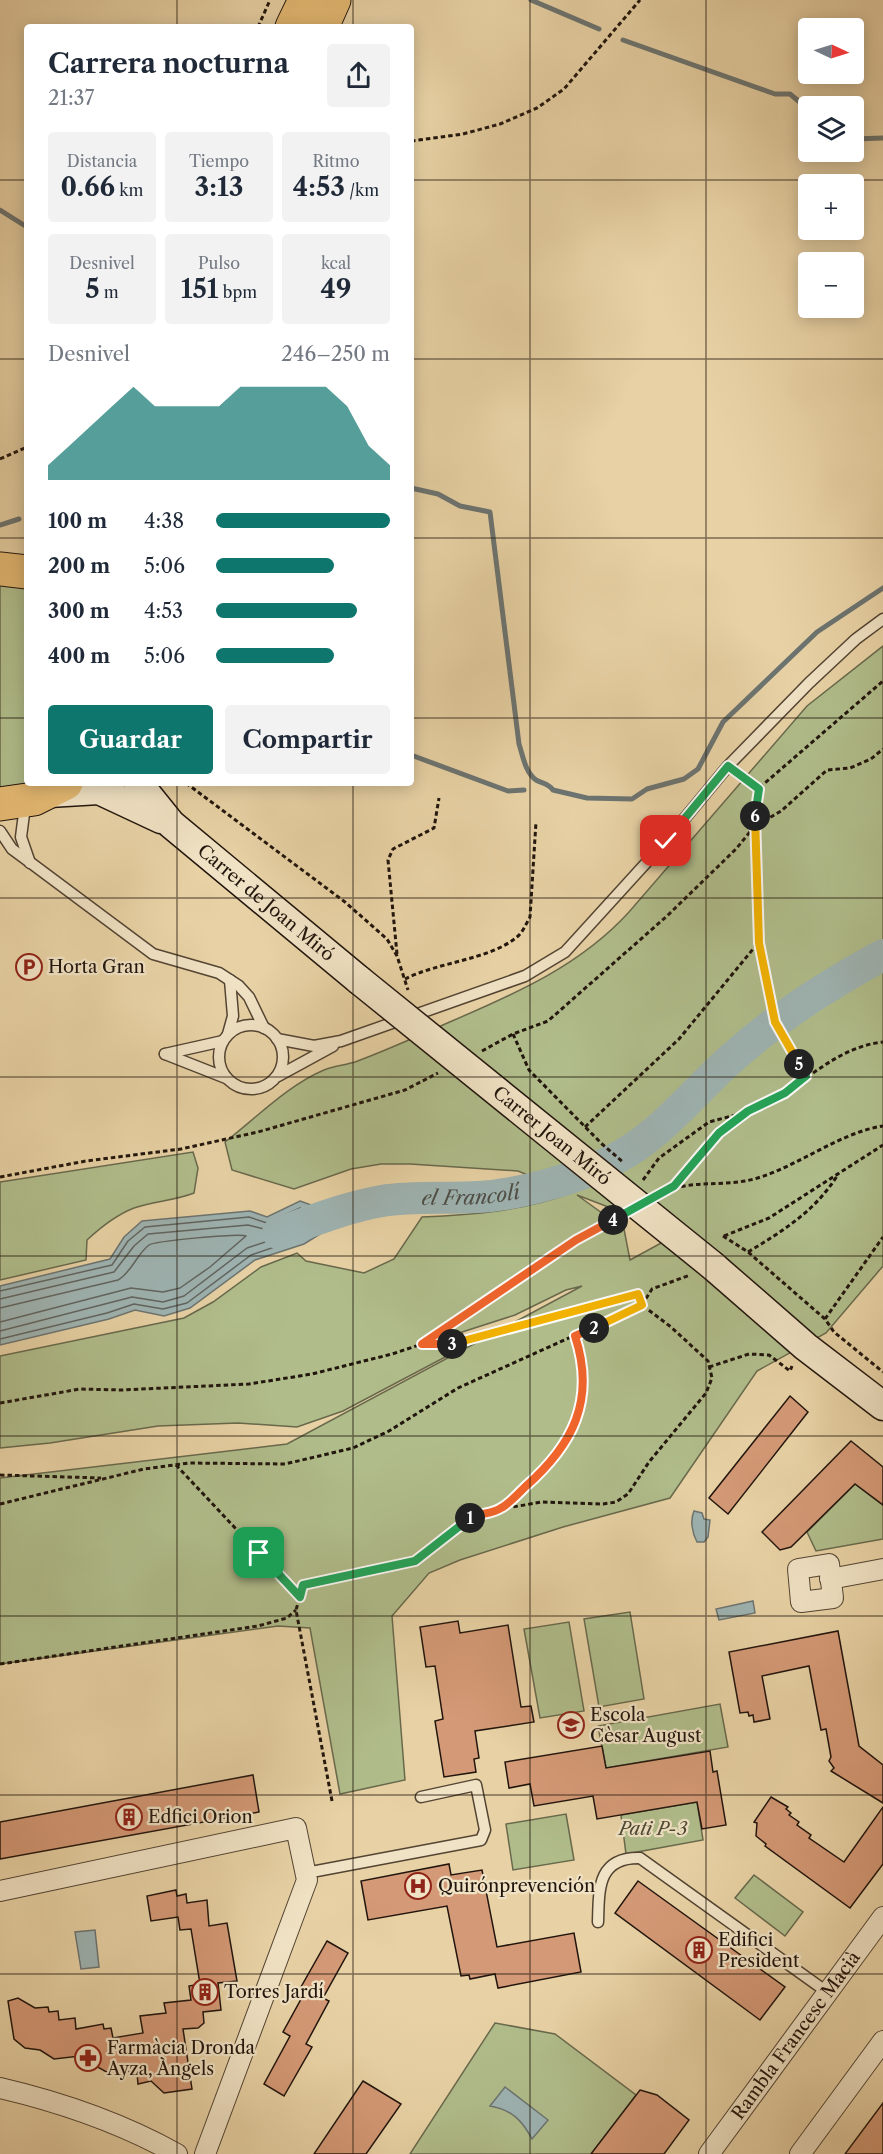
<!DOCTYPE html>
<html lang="es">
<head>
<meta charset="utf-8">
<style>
  body { margin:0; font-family:"Libre Caslon Text",serif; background:#f2f2f3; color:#1f2937; height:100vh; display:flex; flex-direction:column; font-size:22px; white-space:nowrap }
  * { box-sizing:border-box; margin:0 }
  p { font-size:20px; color:#747a83 }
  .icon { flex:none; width:33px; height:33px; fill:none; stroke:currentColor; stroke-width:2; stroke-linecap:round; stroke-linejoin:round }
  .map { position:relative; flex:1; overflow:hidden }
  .sheet { position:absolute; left:24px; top:24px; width:390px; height:762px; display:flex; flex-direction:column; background:#fff; border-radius:6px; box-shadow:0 3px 15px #0003 }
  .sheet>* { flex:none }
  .needle { width:39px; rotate:94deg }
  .fabs { position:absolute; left:798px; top:18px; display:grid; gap:12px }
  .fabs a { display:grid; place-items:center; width:66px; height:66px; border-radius:6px; background:#fff; box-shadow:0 3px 15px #0003; font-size:30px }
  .pin { position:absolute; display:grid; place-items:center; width:51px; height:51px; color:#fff; margin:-26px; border-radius:12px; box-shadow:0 3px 9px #0006 }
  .km { position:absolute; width:30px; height:30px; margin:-15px; border-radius:50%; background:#222; color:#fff; font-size:16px; line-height:30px; text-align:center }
  .round { display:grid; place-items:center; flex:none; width:63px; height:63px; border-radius:6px; background:#f2f2f3 }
  .summary { display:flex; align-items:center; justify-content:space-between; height:102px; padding:0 24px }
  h1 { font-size:27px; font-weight:800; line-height:45px }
  .metrics { display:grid; grid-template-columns:repeat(3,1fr); gap:9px; height:102px; padding:6px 24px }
  .metrics div { display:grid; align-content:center; border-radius:6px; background:#f2f2f3; text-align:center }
  .metrics b { font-size:26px; font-weight:800 }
  .metrics small { font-size:16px; font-weight:400 }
  .metrics p { font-size:16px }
  .chart { height:168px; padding:12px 24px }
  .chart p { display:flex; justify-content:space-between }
  .chart svg { width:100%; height:108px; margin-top:6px; fill:#0f766e; opacity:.7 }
  .button { display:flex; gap:12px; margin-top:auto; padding:12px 24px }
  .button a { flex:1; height:69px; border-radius:6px; background:#0f766e; color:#fff; font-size:24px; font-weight:800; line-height:69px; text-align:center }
  .button a+a { background:#f2f2f3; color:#1f2937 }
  ul { padding:0 24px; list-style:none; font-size:20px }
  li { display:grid; grid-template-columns:96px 72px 1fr; align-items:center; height:45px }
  li i { height:15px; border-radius:8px; background:#0f766e }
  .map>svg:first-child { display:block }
  .green { fill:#b0bd8b; stroke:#68694c; stroke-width:1.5; fill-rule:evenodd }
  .water { fill:#9eb4b3; stroke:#6c7471; stroke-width:1.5 }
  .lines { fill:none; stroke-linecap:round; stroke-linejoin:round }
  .shore { stroke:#606460; stroke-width:1.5 }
  .stream { stroke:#6c7471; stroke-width:5 }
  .river { stroke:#9eb4b3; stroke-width:32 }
  .building { fill:#d49976; stroke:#21150d; stroke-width:1.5 }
  .lane-casing { stroke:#534433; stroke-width:13 }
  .street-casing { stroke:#534433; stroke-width:22 }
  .secondary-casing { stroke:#21150d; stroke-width:31 }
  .highway-casing { stroke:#21150d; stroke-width:35 }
  .path { stroke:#21150d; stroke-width:3; stroke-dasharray:4.5 3; stroke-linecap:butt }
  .lane { stroke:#f0e2c4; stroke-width:10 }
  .street { stroke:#f0e2c4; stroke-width:20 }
  .secondary { stroke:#f0e2c4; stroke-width:28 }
  .highway { stroke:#e4b972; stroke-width:33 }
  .secondary-bridge-casing { stroke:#21150d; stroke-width:31; stroke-linecap:butt }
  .secondary-bridge { stroke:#f0e2c4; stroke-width:28 }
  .split-1-casing { stroke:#fff; stroke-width:12 }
  .split-2-casing { stroke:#fff; stroke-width:12 }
  .split-3-casing { stroke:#fff; stroke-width:12 }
  .split-4-casing { stroke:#fff; stroke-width:12 }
  .split-5-casing { stroke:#fff; stroke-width:12 }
  .split-6-casing { stroke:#fff; stroke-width:12 }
  .split-7-casing { stroke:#fff; stroke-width:12 }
  .split-1 { stroke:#22a559; stroke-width:8 }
  .split-2 { stroke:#f0652b; stroke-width:8 }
  .split-3 { stroke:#f5b400; stroke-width:8 }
  .split-4 { stroke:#f0652b; stroke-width:8 }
  .split-5 { stroke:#22a559; stroke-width:8 }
  .split-6 { stroke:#f5b400; stroke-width:8 }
  .split-7 { stroke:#22a559; stroke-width:8 }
  .grid { fill:none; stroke:#21150d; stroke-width:1.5; stroke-opacity:0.55 }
  .labels { text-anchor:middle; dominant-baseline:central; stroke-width:4.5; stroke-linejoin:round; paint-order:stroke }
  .street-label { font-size:18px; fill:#21150d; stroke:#f0e2c4 }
  .poi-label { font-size:18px; fill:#21150d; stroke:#f0e2c4; text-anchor:start }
  .park-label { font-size:18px; font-style:italic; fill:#4c4733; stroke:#f0e2c4 }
  .water-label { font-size:20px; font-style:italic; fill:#4d4d47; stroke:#f0e2c4 }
</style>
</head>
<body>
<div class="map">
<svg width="883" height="2154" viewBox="0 0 883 2154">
  <rect width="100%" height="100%" fill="#e8d2a5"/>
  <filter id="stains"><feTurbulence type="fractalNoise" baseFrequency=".00333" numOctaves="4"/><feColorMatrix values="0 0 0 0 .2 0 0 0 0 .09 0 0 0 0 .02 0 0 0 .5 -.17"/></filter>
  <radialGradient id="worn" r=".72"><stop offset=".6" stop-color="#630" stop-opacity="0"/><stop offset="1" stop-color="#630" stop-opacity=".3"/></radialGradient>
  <g class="green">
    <polygon points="0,584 27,588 27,783 34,783 0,788"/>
    <path d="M883,646V1266L826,1333L757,1371L670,1498L563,1527L460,1560L429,1573L392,1616L405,1780L340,1794L310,1628L278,1626L0,1664V1478L287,1444L582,1286L566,1290L515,1315L462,1332L466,1346L343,1411L297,1427L238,1423L158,1426L50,1443L0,1448V1356L184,1318L213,1302L261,1267L297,1253L306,1261L364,1273L394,1259L422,1217C473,1215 522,1211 571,1193L518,1171L410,1164H381L351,1169L294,1189L232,1170L225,1142C255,1119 288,1085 324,1070C334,1066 345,1065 355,1062C388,1050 420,1035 452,1021C517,993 581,965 629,912L807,706ZM577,1195L642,1220L663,1242L630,1260L624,1229Z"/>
    <path d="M193,1152L198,1168L194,1193C174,1201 153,1201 134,1208C116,1215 101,1227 87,1240L86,1260L0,1280V1182Z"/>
    <polygon points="855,1484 883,1505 883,1539 816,1551 807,1532"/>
    <polygon points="630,1612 644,1699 599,1707 584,1619"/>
    <polygon points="569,1622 584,1711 540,1718 524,1629"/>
    <polygon points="720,1704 728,1747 606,1768 598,1726"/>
    <polygon points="697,1802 703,1840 626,1854 621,1815"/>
    <polygon points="566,1814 574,1860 513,1870 506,1824"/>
    <polygon points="754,1875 803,1912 785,1936 735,1898"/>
    <polygon points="495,2023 555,2034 636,2095 591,2154 410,2154"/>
  </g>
  <g class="water">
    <polygon points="300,1201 314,1206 322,1233 304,1244 255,1260 190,1308 164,1316 135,1310 109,1319 0,1345 0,1286 110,1259 124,1237 142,1221 250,1211 267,1217"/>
    <path d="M694,1511L702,1513L704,1519L710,1520L708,1537L704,1542H697C692,1533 690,1520 694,1511Z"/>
    <polygon points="753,1601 755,1613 719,1620 716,1609"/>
    <polygon points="95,1930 99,1967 81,1969 75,1932"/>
    <path d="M505,2087L548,2120L532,2139C522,2120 512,2110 490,2106Z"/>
  </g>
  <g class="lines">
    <g class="shore">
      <polyline points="0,1291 112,1265 128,1241 145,1227 249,1217 267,1223 300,1208 309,1212 314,1229 301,1238 251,1255 187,1303 163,1309 134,1304 107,1313 0,1339"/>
      <polyline points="0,1299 114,1272 134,1246 148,1234 248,1225 268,1230 300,1216 305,1225 298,1231 247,1248 184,1296 163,1302 132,1297 0,1331"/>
      <path d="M0,1308L118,1280C132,1272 136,1255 149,1245C154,1241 240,1233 246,1236L210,1267L180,1288L163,1292L131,1288L0,1322"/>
    </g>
    <g class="stream">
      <polyline points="531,0 599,29"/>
      <polyline points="623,40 775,94 790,94 808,109"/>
      <polyline points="854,139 883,138"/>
      <polyline points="0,210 27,227"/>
      <path d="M411,488L438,494L460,506L490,512L519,744C523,756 525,772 536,780C543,784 548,783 553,790L587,798L632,799L647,789L684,779L698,769L723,722L817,632L883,588"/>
      <polyline points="0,525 19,519"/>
      <polyline points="411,755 508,791 524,790"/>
    </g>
    <path class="river" id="s1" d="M278,1233C312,1221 347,1207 382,1201C413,1196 446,1199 478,1197C518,1195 577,1179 613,1160C660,1137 694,1091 733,1057C779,1016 829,984 883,955"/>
  </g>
  <g class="building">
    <polygon points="790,1396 808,1412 728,1514 709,1498"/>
    <polygon points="851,1441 883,1467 883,1505 855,1484 791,1547 780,1550 762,1532"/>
    <polygon points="458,1621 460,1633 508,1625 521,1707 531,1706 534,1722 475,1731 479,1758 474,1759 476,1772 444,1777 435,1721 443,1719 435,1666 426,1667 420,1627"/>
    <polygon points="838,1631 859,1746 883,1765 883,1803 831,1771 834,1768 829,1761 831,1757 826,1729 821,1730 809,1666 762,1676 770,1719 754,1722 753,1715 749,1716 748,1712 740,1713 729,1652"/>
    <polygon points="602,1746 606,1768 710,1751 713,1772 717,1771 726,1825 702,1829 697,1802 597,1819 593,1796 534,1806 530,1784 509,1788 505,1762"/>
    <polygon points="253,1775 259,1812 0,1859 0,1822"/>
    <polygon points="771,1797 788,1807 786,1809 791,1813 789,1815 799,1822 797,1825 811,1835 809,1838 844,1862 883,1807 883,1864 850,1908 765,1846 766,1844 756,1836 757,1823 754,1822"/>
    <polygon points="449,1864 451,1875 482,1870 497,1947 574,1933 581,1972 498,1988 495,1974 470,1979 469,1975 461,1976 447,1906 368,1920 361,1881"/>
    <polygon points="638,1881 785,1987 760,2020 615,1913"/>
    <polygon points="176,1890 177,1896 186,1894 187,1903 207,1900 209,1926 227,1923 237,1981 218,1983 221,2010 203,2012 204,2023 198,2028 183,2029 192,2089 164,2093 151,2081 138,2084 137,2073 133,2074 132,2071 110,2074 96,2066 82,2067 80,2056 54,2059 40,2050 25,2048 14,2039 8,2001 18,1998 35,2008 48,2007 49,2012 58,2011 59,2020 75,2018 76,2029 103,2024 104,2029 111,2028 113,2038 143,2033 140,2016 166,2013 164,2003 191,2000 189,1986 200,1984 191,1929 180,1930 178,1917 151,1921 147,1896"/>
    <polygon points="327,1941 348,1953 323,1998 329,2001 306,2044 312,2047 284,2096 264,2084 290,2036 283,2032 306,1990 301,1987"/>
    <polygon points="363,2081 401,2104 366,2154 314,2154"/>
    <polygon points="640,2090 657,2095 689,2120 664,2154 591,2154"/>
    <polygon points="883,2103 883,2154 845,2154"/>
  </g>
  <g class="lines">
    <defs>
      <g id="lane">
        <polyline points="25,806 21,837 30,863"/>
        <polyline points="0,831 12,849 31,863 153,954 219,973 239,986 249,997 264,1028"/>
        <circle cx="251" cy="1057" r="32"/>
        <polyline points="228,1034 233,1016 230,980"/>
        <polyline points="277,1039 314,1046 341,1041 525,976 565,952 666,841 728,766 809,683 856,639 883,619"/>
        <polyline points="165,1054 226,1078"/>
        <polyline points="165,1054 223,1041"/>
        <polyline points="278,1076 333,1046"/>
        <polyline points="306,1873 481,1840 485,1830 476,1785 421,1797"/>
        <path d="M598,1922C599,1890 597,1857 640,1858L827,1992"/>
      </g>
      <g id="street">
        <polygon points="829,1564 833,1598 801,1602 798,1569"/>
        <polyline points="830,1579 883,1569"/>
        <polyline points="0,1891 296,1828 307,1880 205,2154"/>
        <path d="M0,2088C60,2102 123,2124 177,2154"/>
        <path id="s2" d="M709,2154L883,1917"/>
        <polyline points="800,2154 883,2041"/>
      </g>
      <g id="secondary">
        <path id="s3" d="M138,783L171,824L359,980"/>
        <polyline points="49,793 99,790 161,819"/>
        <polyline points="713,1266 806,1347 883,1406"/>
      </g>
      <g id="highway">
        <polyline points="292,27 305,0"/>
        <polyline points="322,27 334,0"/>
        <polyline points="0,569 27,572"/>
        <polyline points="0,804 34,799 66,783"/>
      </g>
    </defs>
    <use href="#lane" class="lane-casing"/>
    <use href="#street" class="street-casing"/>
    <use href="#secondary" class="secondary-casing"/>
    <use href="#highway" class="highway-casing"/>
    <g class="path">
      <polyline points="258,27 270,0"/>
      <polyline points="411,141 463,134 500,124 537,108 564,89 640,0"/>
      <polyline points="0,459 27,447"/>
      <polyline points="738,774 758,789"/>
      <polyline points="186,783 345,902 387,939 397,956 408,990"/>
      <polyline points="397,954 388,860 393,849 434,828 439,798"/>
      <path d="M405,979C438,962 489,960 517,937C523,932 526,924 530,917L536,822"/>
      <polyline points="513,1034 529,1070 602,1144 624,1163"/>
      <polyline points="482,1051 513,1034 548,1021 667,916 736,849 754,827 781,811 827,770 850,768 871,759 883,749"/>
      <path d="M806,1076C796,1059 780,1039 774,1021C753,951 749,861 758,789L883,681"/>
      <polyline points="585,1127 679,1039 758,943"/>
      <polyline points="0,1177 86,1161 181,1149 258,1132 405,1090 438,1073"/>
      <polyline points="643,1180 659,1158 709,1122 747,1112"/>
      <path d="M675,1185C690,1168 703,1147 720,1132C740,1115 765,1107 786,1092C817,1071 845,1046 883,1042"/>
      <path d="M660,1194C687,1180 716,1186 745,1181C790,1173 836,1133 883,1126"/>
      <polyline points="723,1236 748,1252 825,1319 834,1332 883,1372"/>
      <polyline points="724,1236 769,1218 883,1145"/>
      <path d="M748,1252C783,1231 815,1211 837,1176"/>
      <polyline points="825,1319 883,1237"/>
      <polyline points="709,1367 749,1354 769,1355 790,1371 792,1366"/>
      <polyline points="0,1403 80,1389 121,1390 249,1384 312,1374 392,1354 422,1344 576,1240 617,1217"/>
      <polyline points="176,1465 300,1597"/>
      <polyline points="0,1475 101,1478"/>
      <polyline points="0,1504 144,1469 189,1463 285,1464 353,1448 389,1431 458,1388 642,1305 652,1289 690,1275"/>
      <path d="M502,1507C558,1458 602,1417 575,1337"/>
      <polyline points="0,1664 258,1626 287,1618 296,1610"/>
      <polyline points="332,1801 296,1610 303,1585 415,1561 426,1555 455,1527 473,1517 501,1509 542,1502 603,1504 616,1502 628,1494 649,1462 706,1393 712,1378 708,1361 671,1327 642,1305 638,1294 456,1344 422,1344"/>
    </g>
    <use href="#lane" class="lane"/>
    <use href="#street" class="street"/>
    <use href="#secondary" class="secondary"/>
    <use href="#highway" class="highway"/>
    <defs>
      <g id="secondary-bridge">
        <path id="s4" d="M359,980L713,1266"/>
      </g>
    </defs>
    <use href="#secondary-bridge" class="secondary-bridge-casing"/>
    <use href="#secondary-bridge" class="secondary-bridge"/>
  </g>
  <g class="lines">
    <defs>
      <polyline id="split-1" points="259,1553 300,1597 303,1585 415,1561 470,1518"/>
      <path id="split-2" d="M470,1518C480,1513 492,1514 501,1508C510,1503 518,1494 525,1487C573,1445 596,1400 575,1336L594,1328"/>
      <polyline id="split-3" points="452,1344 638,1294 642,1305 594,1328"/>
      <polyline id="split-4" points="452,1344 422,1344 576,1240 613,1220"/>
      <polyline id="split-5" points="613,1220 674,1186 719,1133 748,1111 785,1093 806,1076 799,1064"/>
      <polyline id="split-6" points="755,816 759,943 775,1022 799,1064"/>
      <polyline id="split-7" points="666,841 728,766 759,789 755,816"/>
    </defs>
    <use href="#split-1" class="split-1-casing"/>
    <use href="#split-2" class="split-2-casing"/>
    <use href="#split-3" class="split-3-casing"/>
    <use href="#split-4" class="split-4-casing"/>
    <use href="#split-5" class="split-5-casing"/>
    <use href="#split-6" class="split-6-casing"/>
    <use href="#split-7" class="split-7-casing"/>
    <use href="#split-1" class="split-1"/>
    <use href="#split-2" class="split-2"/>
    <use href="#split-3" class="split-3"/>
    <use href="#split-4" class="split-4"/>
    <use href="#split-5" class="split-5"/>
    <use href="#split-6" class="split-6"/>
    <use href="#split-7" class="split-7"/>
  </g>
  <path class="grid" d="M177,0V27M353,0V27M530,0V2154M706,0V2154M0,180H27M411,180H883M0,359H27M411,359H883M0,538H27M411,538H883M0,718H27M411,718H883M177,783V2154M353,783V2154M0,898H883M0,1077H883M0,1256H883M0,1436H883M0,1616H883M0,1795H883M0,1974H883"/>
  <defs>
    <symbol id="parking-ring" viewBox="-11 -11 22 22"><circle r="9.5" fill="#f0e2c4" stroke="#8f2418" stroke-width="1.5"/><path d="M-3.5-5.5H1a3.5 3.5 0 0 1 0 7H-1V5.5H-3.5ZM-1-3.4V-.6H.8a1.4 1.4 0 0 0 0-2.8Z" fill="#8f2418"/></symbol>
    <symbol id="school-ring" viewBox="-11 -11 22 22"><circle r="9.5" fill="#f0e2c4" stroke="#8f2418" stroke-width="1.5"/><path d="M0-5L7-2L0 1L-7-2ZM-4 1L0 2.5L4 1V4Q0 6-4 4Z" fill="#8f2418"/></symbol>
    <symbol id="building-ring" viewBox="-11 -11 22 22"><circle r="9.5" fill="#f0e2c4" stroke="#8f2418" stroke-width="1.5"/><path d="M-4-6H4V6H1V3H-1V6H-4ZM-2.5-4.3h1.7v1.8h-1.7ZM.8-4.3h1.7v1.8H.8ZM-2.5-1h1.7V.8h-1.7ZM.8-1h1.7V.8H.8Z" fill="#8f2418"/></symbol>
    <symbol id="hospital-ring" viewBox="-11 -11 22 22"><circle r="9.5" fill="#f0e2c4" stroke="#8f2418" stroke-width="1.5"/><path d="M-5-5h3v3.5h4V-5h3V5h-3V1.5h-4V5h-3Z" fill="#8f2418"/></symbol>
    <symbol id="pharmacy-ring" viewBox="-11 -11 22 22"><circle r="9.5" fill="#f0e2c4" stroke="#8f2418" stroke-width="1.5"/><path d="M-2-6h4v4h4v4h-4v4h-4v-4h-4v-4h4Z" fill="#8f2418"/></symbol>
  </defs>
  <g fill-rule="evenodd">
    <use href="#parking-ring" x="14" y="952" width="30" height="30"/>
    <use href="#school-ring" x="556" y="1710" width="30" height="30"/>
    <use href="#building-ring" x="114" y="1802" width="30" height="30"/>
    <use href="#hospital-ring" x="403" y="1871" width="30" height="30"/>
    <use href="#building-ring" x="684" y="1935" width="30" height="30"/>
    <use href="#building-ring" x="190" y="1977" width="30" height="30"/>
    <use href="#pharmacy-ring" x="73" y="2043" width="30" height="30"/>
  </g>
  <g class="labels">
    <g class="street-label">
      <text stroke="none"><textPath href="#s3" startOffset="176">Carrer de Joan Miró</textPath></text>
      <text stroke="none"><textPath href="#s4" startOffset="248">Carrer Joan Miró</textPath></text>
      <text stroke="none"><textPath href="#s2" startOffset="147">Rambla Francesc Macià</textPath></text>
    </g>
    <g class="poi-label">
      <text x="48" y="967">Horta Gran</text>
      <text x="590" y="1715">Escola<tspan x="590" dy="21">Cèsar August</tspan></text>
      <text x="148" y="1817">Edfici Orion</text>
      <text x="438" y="1886">Quirónprevención</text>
      <text x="718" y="1940">Edifici<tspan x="718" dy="21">President</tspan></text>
      <text x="224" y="1992">Torres Jardí</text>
      <text x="107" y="2048">Farmàcia Dronda<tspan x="107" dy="21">Ayza, Àngels</tspan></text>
    </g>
    <g class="park-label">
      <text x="653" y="1829">Pati P-3</text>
    </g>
    <g class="water-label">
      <text stroke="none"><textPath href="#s1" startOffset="198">el Francolí</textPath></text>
    </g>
  </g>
  <rect width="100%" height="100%" filter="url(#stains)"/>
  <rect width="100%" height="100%" fill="url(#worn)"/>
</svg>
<div class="fabs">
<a><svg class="needle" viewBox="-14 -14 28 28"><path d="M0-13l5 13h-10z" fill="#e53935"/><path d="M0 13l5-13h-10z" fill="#747a83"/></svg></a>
<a><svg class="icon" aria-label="layers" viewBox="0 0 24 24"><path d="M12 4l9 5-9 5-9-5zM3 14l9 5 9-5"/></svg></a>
<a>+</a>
<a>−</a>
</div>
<div class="pin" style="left:259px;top:1553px;background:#1e9e55"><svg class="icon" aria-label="arrive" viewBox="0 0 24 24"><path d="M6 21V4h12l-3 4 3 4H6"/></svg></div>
<div class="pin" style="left:666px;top:841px;background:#d93025"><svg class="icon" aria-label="check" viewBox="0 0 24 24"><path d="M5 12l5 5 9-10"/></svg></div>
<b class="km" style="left:470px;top:1518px">1</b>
<b class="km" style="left:594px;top:1328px">2</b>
<b class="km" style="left:452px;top:1344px">3</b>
<b class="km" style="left:613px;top:1220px">4</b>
<b class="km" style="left:799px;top:1064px">5</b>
<b class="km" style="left:755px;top:816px">6</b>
<section class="sheet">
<div class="summary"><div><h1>Carrera nocturna</h1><p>21:37</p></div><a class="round"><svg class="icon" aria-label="share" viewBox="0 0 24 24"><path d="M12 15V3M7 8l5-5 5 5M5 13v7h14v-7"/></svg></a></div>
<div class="metrics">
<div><p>Distancia</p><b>0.66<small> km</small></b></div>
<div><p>Tiempo</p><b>3:13</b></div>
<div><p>Ritmo</p><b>4:53<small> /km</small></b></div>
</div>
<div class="metrics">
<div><p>Desnivel</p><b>5<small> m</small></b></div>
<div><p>Pulso</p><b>151<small> bpm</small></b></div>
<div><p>kcal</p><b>49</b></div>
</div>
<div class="chart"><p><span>Desnivel</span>246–250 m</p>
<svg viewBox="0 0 160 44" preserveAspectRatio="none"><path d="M0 44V38L10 30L20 22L30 14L40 6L50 14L60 14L70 14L80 14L90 6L100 6L110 6L120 6L130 6L140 14L150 30L160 38V44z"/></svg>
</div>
<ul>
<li><b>100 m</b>4:38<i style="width:100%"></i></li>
<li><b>200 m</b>5:06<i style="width:68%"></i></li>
<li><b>300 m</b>4:53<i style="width:81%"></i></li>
<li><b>400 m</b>5:06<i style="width:68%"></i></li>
</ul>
<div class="button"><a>Guardar</a><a>Compartir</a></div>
</section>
</div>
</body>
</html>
